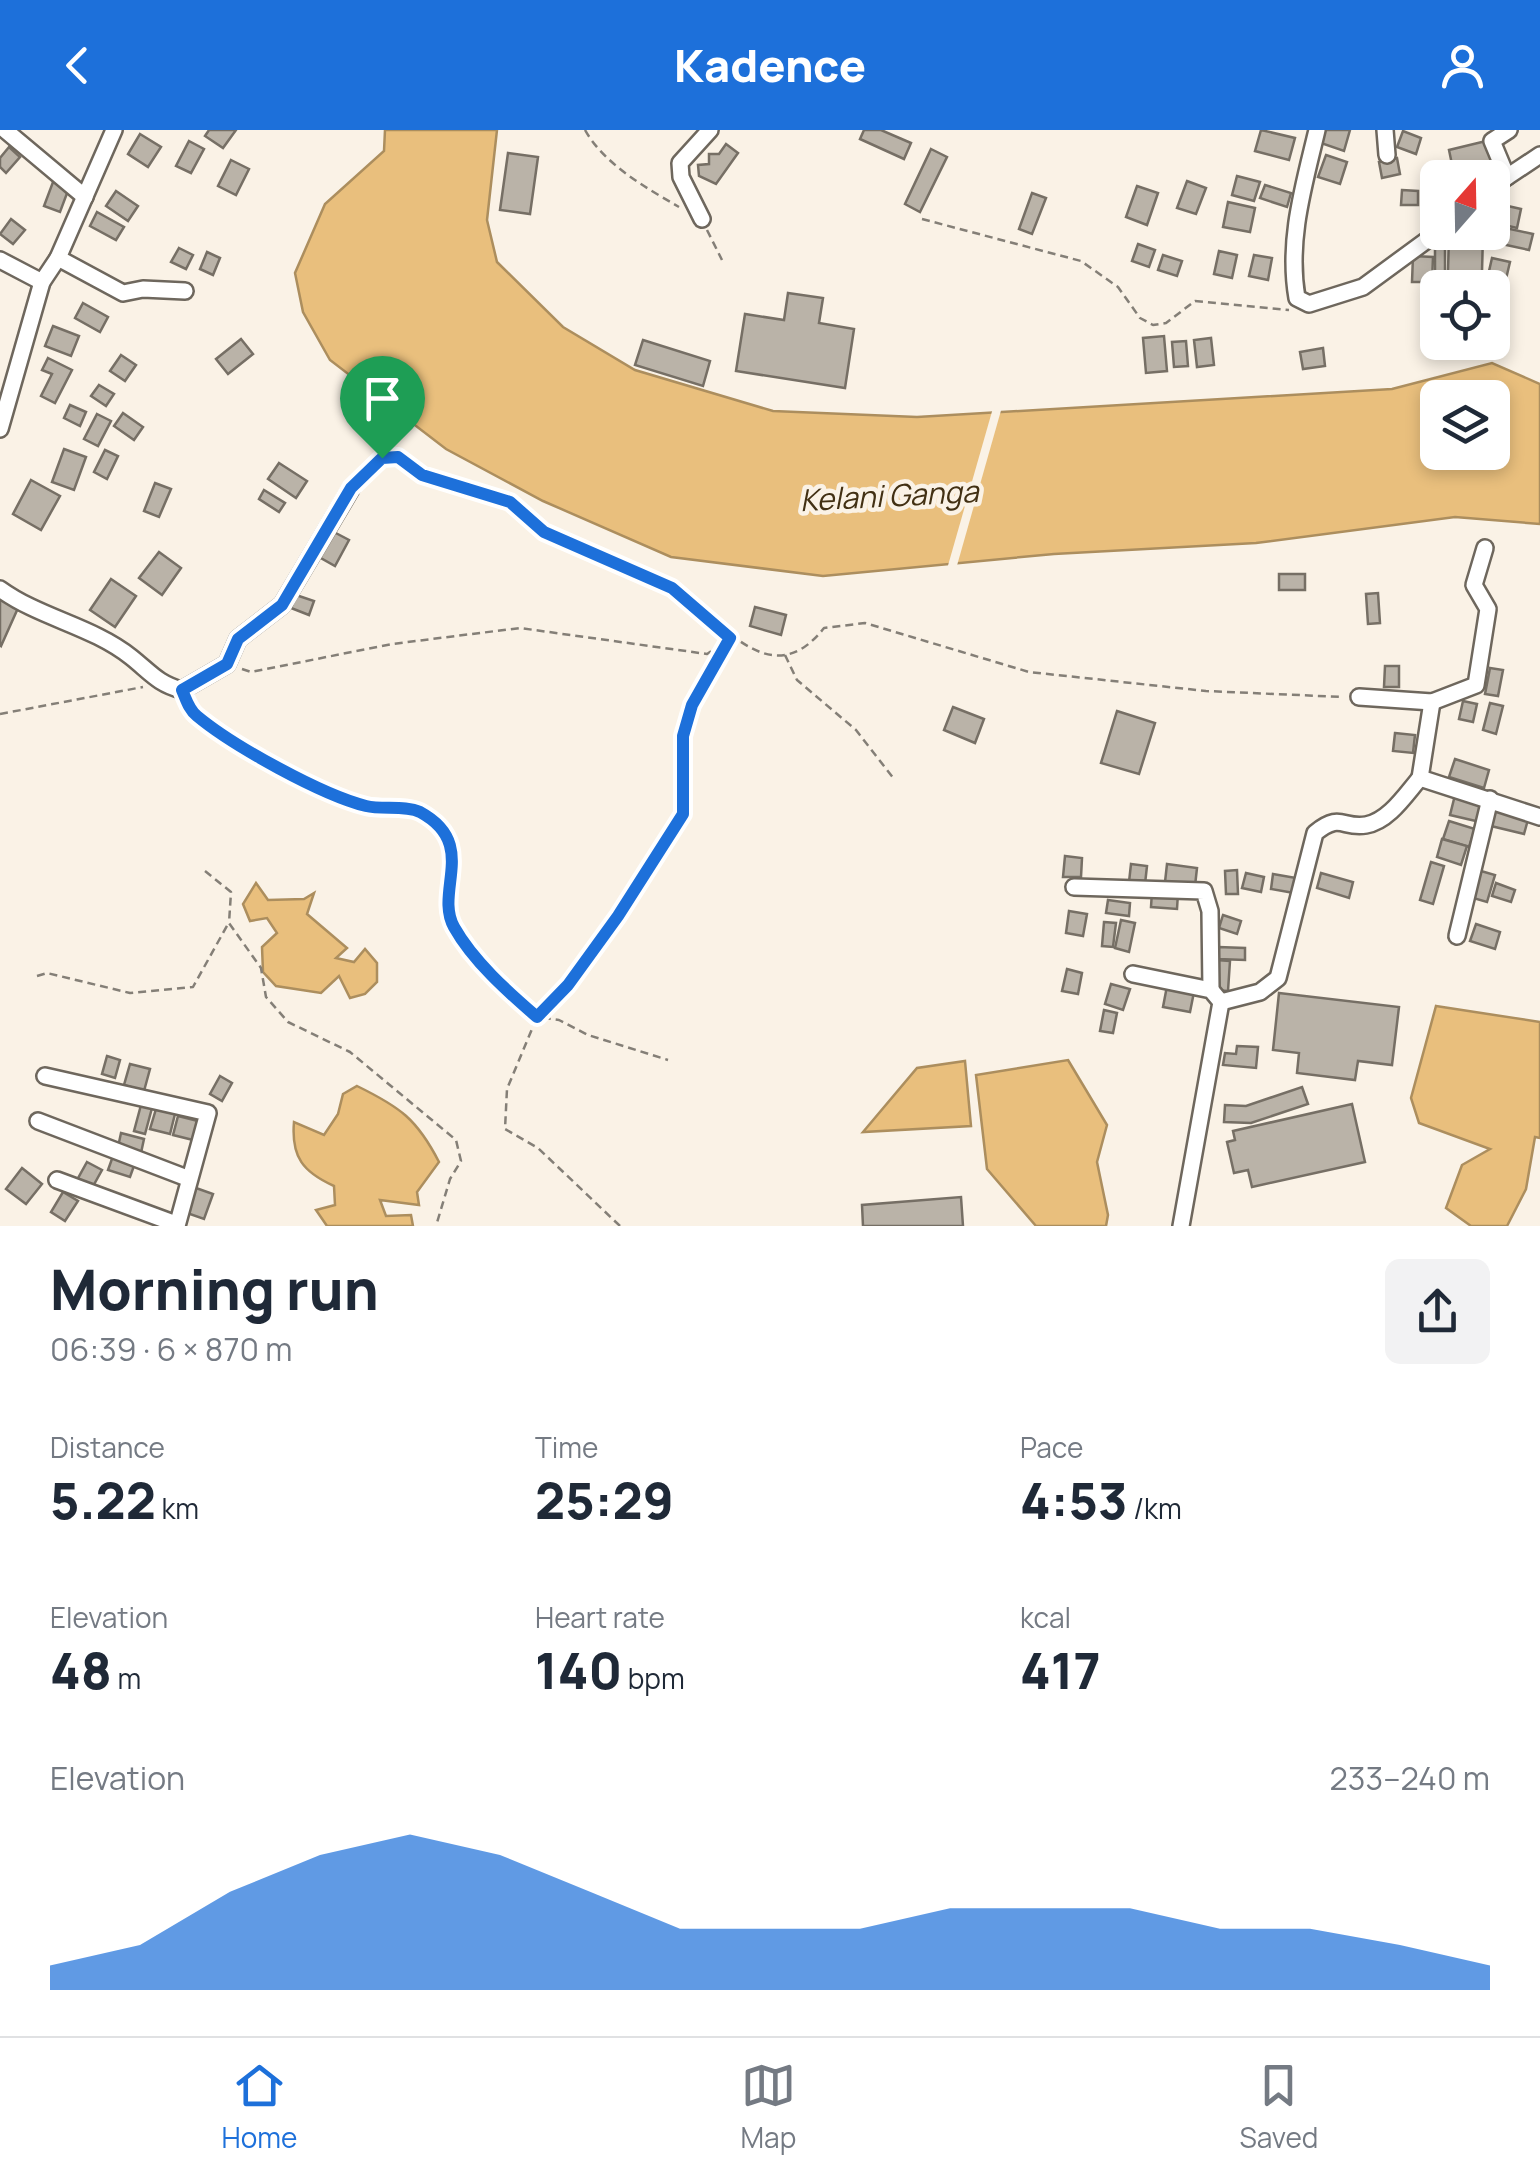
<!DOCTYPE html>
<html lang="en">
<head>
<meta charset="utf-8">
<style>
  body { margin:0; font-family:Manrope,sans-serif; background:#f2f2f3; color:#1f2937; height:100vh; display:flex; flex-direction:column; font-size:38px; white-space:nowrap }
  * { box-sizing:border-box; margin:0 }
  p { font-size:32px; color:#747a83 }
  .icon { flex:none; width:55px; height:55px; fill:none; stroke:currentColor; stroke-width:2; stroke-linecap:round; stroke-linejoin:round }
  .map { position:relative; height:1096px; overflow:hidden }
  .side { display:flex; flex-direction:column; background:#fff; flex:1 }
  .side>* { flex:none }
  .needle { width:65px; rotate:20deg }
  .buttons { position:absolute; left:1420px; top:30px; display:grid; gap:20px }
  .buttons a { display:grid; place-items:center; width:90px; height:90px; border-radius:15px; background:#fff; box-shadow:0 5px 15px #0003; font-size:50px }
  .pin { position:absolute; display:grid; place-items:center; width:85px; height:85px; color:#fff; margin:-102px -42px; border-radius:50% 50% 50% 0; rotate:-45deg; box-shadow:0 0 10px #0007 }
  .pin .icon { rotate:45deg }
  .round { display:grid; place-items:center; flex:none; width:105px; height:105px; border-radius:15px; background:#f2f2f3 }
  .headline { display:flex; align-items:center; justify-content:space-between; height:170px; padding:0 50px }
  h1 { font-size:55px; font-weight:800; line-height:75px }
  .metrics { display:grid; grid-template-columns:repeat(3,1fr); gap:15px; height:170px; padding:10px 50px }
  .metrics div { display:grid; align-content:center }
  .metrics b { font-size:50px; font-weight:800 }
  .metrics small { font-size:28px; font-weight:400 }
  .metrics p { font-size:28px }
  .chart { height:280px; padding:20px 50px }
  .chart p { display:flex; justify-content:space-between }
  .chart svg { width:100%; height:180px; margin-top:10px; fill:#1d70da; opacity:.7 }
  header { display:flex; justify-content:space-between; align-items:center; height:130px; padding:0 50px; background:#1d70da; color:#fff; font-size:45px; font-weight:800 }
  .menu { display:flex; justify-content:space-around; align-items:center; height:140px; border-top:2px solid #e0e1e3; background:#fff; font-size:28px; color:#747a83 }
  .menu a { display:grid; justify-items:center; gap:5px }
  .menu .selected { color:#1d70da }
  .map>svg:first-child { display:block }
  .water { fill:#e9bf7d; stroke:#ac8e5e; stroke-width:2.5; fill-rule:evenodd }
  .pier { fill:#faf2e6 }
  .building { fill:#bab3a8; stroke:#766f65; stroke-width:2.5 }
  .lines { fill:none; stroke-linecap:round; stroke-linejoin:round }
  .minor-casing { stroke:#6e675d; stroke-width:20 }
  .path { stroke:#847f77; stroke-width:2.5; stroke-dasharray:8 5; stroke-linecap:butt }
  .minor { stroke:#fff; stroke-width:15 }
  .route-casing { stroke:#fff; stroke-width:20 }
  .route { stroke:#1d70da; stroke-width:12 }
  .labels { text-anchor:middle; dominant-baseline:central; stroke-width:9; stroke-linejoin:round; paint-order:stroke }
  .water-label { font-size:30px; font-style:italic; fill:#423013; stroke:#faf2e6 }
</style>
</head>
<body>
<header><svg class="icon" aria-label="back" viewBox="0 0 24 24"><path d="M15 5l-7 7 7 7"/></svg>Kadence<svg class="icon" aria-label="person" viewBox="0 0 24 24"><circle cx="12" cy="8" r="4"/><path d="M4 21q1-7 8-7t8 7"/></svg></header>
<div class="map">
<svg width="1540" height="1096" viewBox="0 0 1540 1096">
  <rect width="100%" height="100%" fill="#faf2e6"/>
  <g class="water">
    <path d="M385,0H497L487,90L497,132L563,197L635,240L773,281L917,287L1392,259L1492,233L1540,254V394L1455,387L1256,413L1054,424L823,446L671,427L543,371L446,319L330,230L303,182L295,143L325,74L384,21ZM1438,268H1492V322H1438Z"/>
    <polygon points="256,753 268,770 304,769 314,763 307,784 347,818 336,828 354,832 365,819 377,833 377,852 365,864 350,868 339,846 321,863 276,856 263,842 262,817 277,803 267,788 250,791 243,774"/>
    <polygon points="1436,876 1540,892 1540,1008 1535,1007 1526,1059 1507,1096 1471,1096 1446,1078 1462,1035 1490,1019 1419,993 1411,968"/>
    <polygon points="1068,930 1107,995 1097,1032 1108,1085 1106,1096 1036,1096 987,1039 976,945"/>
    <polygon points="965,931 971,996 863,1002 917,938"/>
    <path d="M357,956C400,977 417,989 439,1032L417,1062L419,1075L380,1070L386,1086L411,1085L413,1096H327L316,1080L335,1075L334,1056C303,1042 291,1027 294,992L324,1005L338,984L343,964Z"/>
  </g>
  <polygon class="pier" points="1002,277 956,439 947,439 993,278"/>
  <g class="building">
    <polygon points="209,0 236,0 223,18 205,6"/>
    <polygon points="864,0 881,0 911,13 904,29 860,9"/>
    <polygon points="1261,0 1295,8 1289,30 1255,21"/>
    <polygon points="1322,0 1350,0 1344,21 1318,12"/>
    <polygon points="1403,1 1421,8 1416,24 1397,17"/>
    <polygon points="140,4 161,17 148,37 128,24"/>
    <polygon points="189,11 204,19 191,43 176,36"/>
    <polygon points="1486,11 1492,35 1454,44 1449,20"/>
    <polygon points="726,14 738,23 716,54 699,46 698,35 709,34 709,24 719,24"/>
    <polygon points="9,17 20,27 6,43 0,37 0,28"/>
    <polygon points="931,19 947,27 920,82 905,74"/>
    <polygon points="508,23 538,27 530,84 500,80"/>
    <polygon points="1326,25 1347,32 1340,54 1318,47"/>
    <polygon points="1397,28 1400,44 1382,48 1379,32"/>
    <polygon points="231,30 249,39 236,65 218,56"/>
    <polygon points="1237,46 1260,52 1254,71 1232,65"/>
    <polygon points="1187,51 1206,58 1196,84 1177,78"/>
    <polygon points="53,52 69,58 60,82 44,76"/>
    <polygon points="1265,55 1291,63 1287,77 1260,68"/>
    <polygon points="1137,56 1158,63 1147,95 1126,87"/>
    <polygon points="1402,60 1418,61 1418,75 1401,75"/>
    <polygon points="116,61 138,76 128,91 106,76"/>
    <polygon points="1032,63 1046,68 1032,104 1019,99"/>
    <polygon points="1228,72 1255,78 1250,102 1223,97"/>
    <polygon points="1499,74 1521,79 1517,98 1496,93"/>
    <polygon points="97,82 124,97 116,110 90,96"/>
    <polygon points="11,89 25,100 13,114 0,104"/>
    <polygon points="1501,97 1533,104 1529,120 1497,113"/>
    <polygon points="1449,105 1483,105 1482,142 1448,141"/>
    <polygon points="1435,110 1445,111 1445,153 1435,153"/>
    <polygon points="1138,114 1155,120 1149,137 1132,131"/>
    <polygon points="179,118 193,125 186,139 171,132"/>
    <polygon points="1219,121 1237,125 1232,148 1214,144"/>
    <polygon points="207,122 220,128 213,145 200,139"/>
    <polygon points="1163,125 1182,131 1177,146 1158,140"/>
    <polygon points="1254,125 1272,128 1268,150 1249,146"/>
    <polygon points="1413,126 1433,127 1432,152 1412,152"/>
    <polygon points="1492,128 1510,132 1505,153 1487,150"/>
    <polygon points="788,163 823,168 819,193 854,199 845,258 736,241 745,184 784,190"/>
    <polygon points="83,173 108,187 100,202 75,188"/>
    <polygon points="53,196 79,206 71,226 45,216"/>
    <polygon points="1164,206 1167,241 1146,243 1143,208"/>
    <polygon points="1211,208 1214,235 1197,237 1194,210"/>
    <polygon points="241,209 253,224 228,244 216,229"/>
    <polygon points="643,210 710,231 703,256 635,235"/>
    <polygon points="1186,211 1188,236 1174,237 1172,212"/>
    <polygon points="1323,218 1325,236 1303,239 1300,222"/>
    <polygon points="121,225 136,235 125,251 110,241"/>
    <polygon points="48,228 72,240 55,273 41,266 52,244 42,240"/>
    <polygon points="99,255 114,264 106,276 91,266"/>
    <polygon points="70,275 86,282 80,296 64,288"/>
    <polygon points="123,283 143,297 134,310 114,296"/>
    <polygon points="97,284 111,291 98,316 84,309"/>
    <polygon points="64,319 86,327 74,360 52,352"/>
    <polygon points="105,320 118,326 107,349 94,342"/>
    <polygon points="279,333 307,351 296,368 268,349"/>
    <polygon points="31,350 60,366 41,400 13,384"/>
    <polygon points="155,353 171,359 159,387 144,381"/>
    <polygon points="264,360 285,373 279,382 259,369"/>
    <polygon points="332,401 349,410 335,436 319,427"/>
    <polygon points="159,422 181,438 162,465 139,448"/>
    <rect x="1279" y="444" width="26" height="16"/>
    <polygon points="111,449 136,466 115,497 90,480"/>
    <polygon points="1378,463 1380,493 1368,494 1366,464"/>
    <polygon points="296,465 314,471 309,485 291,478"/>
    <polygon points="0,469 18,478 1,516 0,515"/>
    <polygon points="755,477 786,485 781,505 750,496"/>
    <polygon points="1385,536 1399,536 1399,557 1384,557"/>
    <polygon points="1490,538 1503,540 1498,566 1485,564"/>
    <polygon points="1463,571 1477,574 1473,592 1459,589"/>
    <polygon points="1490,573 1503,576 1496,604 1483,600"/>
    <polygon points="953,577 984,589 975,613 944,600"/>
    <polygon points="1117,581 1155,593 1139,644 1101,633"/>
    <polygon points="1395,603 1415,605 1413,623 1393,621"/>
    <polygon points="1455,629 1489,640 1484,658 1449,647"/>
    <polygon points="1455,665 1485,672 1480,692 1450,685"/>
    <polygon points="1495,677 1529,686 1524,704 1491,696"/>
    <polygon points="1449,691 1475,699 1469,717 1443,709"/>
    <polygon points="1442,709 1467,716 1461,735 1437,727"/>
    <polygon points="1065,726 1082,728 1081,747 1063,747"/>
    <polygon points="1431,732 1444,736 1433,774 1420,770"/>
    <polygon points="1131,734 1147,736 1145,754 1129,752"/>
    <polygon points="1167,734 1197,738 1195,756 1165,752"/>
    <polygon points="1237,740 1238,764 1226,764 1225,741"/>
    <polygon points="1481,741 1495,745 1487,772 1473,768"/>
    <polygon points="1246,743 1264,747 1261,762 1242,758"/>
    <polygon points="1321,743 1353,752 1349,768 1317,758"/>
    <polygon points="1273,744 1296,748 1294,763 1271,759"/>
    <polygon points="1496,753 1515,760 1511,772 1492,766"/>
    <polygon points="1152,761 1178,763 1177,779 1151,777"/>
    <polygon points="1108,770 1130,773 1129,786 1106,783"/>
    <polygon points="1069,781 1087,784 1083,806 1066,803"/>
    <polygon points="1223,785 1241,791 1237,804 1219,798"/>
    <polygon points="1121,790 1135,793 1129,822 1115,818"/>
    <polygon points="1104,792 1116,793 1113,817 1102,816"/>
    <polygon points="1476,794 1500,802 1495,819 1470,811"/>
    <polygon points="1218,817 1245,818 1245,830 1218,829"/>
    <polygon points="1216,830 1230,831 1228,861 1214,860"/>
    <polygon points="1067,839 1082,843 1078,864 1062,861"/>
    <polygon points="1111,854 1130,859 1123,880 1105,874"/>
    <polygon points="1167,856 1194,862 1190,882 1163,877"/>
    <polygon points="1279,863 1399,877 1392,935 1358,931 1355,950 1297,943 1299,923 1273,920"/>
    <polygon points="1104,880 1117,883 1113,903 1100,901"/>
    <polygon points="1237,916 1258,917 1256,938 1223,935 1225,923 1236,924"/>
    <polygon points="107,926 120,930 115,948 102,944"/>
    <polygon points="130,934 150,939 144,961 124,955"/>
    <polygon points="220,946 232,953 222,971 210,964"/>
    <polygon points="1302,957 1308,974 1251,993 1224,992 1225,975 1246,976"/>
    <polygon points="1352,974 1365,1032 1252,1057 1248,1040 1234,1043 1227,1012 1235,1010 1233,1001"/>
    <polygon points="141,975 152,978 145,1004 134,1001"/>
    <polygon points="156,979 175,984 170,1004 150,999"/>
    <polygon points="178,986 202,992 197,1011 173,1005"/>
    <polygon points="121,1003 144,1009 141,1023 118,1017"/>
    <polygon points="113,1026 135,1033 130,1047 108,1040"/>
    <polygon points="87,1032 102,1040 92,1058 77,1050"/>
    <polygon points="22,1038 42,1054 26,1074 6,1059"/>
    <polygon points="196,1058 213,1064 204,1089 187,1083"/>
    <polygon points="63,1062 78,1071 65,1091 51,1082"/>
    <polygon points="961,1067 963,1096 863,1096 862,1075"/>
  </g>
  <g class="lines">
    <defs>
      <g id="minor">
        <polyline points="5,0 85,67"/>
        <path d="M1317,0C1304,55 1287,110 1297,168L1309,174L1363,157L1438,102"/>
        <polyline points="1385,0 1387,25"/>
        <polyline points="1507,47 1492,11 1509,0"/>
        <polyline points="1492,57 1540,25"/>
        <polyline points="702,89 681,47 680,33 710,0"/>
        <polyline points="58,128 123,163 143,159 185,161"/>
        <polyline points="0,130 42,152"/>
        <polyline points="0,299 42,152 58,128 114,0"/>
        <path d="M0,459C40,488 92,496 131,527C150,542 158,554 182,560L227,534L238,509L282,475L351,359"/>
        <polyline points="1359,567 1432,572 1476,555 1488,479 1474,455 1485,418"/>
        <polyline points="1432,572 1420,648 1540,687"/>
        <polyline points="1074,757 1204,761 1210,781 1211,860"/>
        <polyline points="1457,806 1490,669"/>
        <polyline points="1133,844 1211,860 1221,872 1181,1096"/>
        <path d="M1221,872L1260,862L1278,848L1315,703C1341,682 1342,699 1366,695C1389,691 1406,664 1420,648"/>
        <polyline points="45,946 208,983 177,1096"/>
        <polyline points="38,991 187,1048"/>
        <polyline points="57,1050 176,1094"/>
      </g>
    </defs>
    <use href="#minor" class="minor-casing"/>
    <g class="path">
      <path d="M585,0C604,34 646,58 679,77"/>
      <polyline points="922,89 1081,131 1118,157 1140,188 1153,195 1166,193 1195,171 1289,180"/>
      <polyline points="707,100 722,130"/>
      <path d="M359,351L382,328C403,327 406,337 423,345C450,358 484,356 510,373C523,381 532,395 545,403C584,427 632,436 672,458C718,483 768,569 824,498L865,493L1029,542L1206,561L1343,567"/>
      <polyline points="785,525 797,550 856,600 894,649"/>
      <polyline points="242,539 251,542 392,514 520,498 707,524 729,509"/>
      <polyline points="189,575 193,584 326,661 367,676 418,681 445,704 456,741 446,771 452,794 514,867 537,887 559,890 588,905 668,930"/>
      <polyline points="0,584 143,557"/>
      <polyline points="205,741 231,762 229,793 261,838 266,867 288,892 350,922 456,1010 461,1031 450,1049 436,1096"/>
      <polyline points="37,846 47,843 130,863 193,857 228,794"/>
      <polyline points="620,1096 538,1018 505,999 507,959 537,887 568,855 618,786 683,684 683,606 692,575 730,508"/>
    </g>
    <use href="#minor" class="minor"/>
  </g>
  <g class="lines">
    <defs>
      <path id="route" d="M398,327L422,345L510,372L544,402L672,458L730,508L692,575L683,606V684L618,786L568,855L537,887C508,862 473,831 454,797C434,761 479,714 420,682C405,675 382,680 366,676C322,665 233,616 197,586C189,580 186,569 182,560L227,534L238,509L282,475L351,358L382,328Z"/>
    </defs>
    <use href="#route" class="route-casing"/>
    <use href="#route" class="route"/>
  </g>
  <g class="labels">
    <g class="water-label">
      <text transform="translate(889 365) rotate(-3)">Kelani Ganga</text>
    </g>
  </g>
</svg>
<div class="buttons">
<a><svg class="needle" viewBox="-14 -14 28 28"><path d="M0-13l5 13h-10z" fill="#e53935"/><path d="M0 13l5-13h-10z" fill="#747a83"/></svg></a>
<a><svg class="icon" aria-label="locate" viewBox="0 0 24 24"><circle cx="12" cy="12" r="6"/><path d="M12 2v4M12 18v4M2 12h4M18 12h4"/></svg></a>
<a><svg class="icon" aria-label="layers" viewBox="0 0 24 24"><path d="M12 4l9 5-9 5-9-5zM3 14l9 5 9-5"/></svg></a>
</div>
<div class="pin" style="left:382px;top:328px;background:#1e9e55"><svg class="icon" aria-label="arrive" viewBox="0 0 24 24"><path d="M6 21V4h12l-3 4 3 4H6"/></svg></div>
</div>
<section class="side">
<div class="headline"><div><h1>Morning run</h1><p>06:39 · 6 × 870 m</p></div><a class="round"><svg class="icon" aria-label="share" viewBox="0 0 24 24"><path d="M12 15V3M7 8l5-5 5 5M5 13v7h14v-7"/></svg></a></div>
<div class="metrics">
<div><p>Distance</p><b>5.22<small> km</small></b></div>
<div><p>Time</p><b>25:29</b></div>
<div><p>Pace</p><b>4:53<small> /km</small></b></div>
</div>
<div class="metrics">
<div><p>Elevation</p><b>48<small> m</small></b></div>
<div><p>Heart rate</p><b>140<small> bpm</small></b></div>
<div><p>kcal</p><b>417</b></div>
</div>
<div class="chart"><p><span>Elevation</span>233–240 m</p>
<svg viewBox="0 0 160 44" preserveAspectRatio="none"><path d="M0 44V38L10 33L20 20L30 11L40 6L50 11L60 20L70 29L80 29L90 29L100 24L110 24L120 24L130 29L140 29L150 33L160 38V44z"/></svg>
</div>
</section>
<nav class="menu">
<a class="selected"><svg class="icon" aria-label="home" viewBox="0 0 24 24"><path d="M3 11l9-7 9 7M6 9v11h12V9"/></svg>Home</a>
<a><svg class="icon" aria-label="map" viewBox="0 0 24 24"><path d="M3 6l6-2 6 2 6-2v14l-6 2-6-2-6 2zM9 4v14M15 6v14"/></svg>Map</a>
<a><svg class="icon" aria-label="saved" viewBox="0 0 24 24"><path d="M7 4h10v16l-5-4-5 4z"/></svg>Saved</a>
</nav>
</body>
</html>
